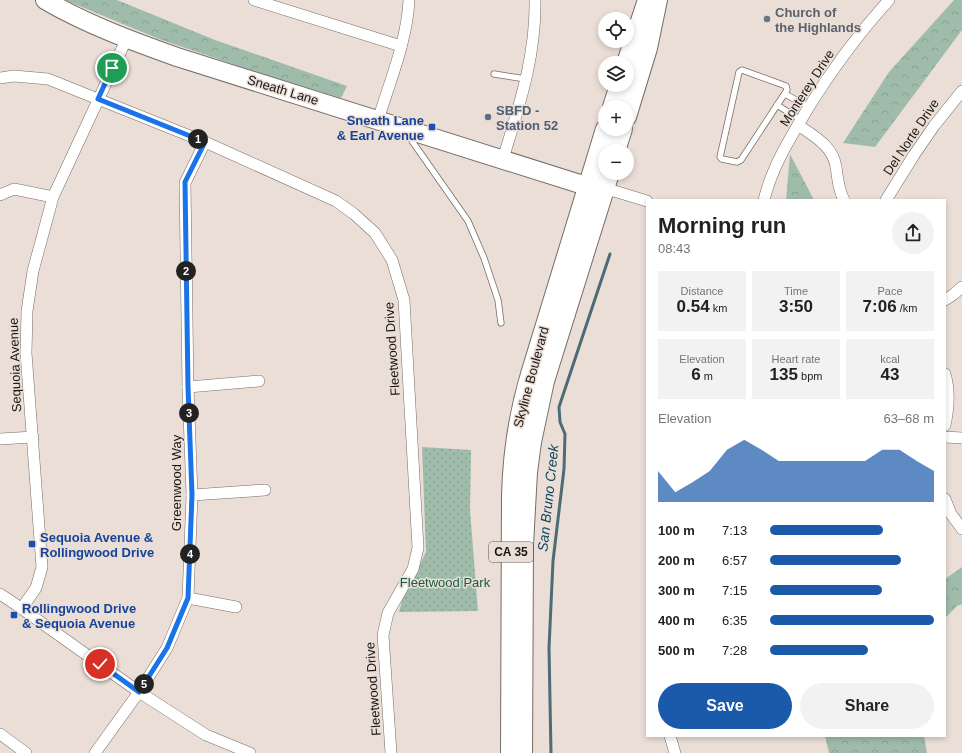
<!DOCTYPE html>
<html lang="en">
<head>
<meta charset="utf-8">
<style>
  body { margin:0; font-family:Arial,sans-serif; background:#f2f2f2; color:#222; height:100vh; display:flex; flex-direction:column; font-size:15px; white-space:nowrap }
  * { box-sizing:border-box; margin:0 }
  p { font-size:13px; color:#767676 }
  .icon { flex:none; width:22px; height:22px; fill:none; stroke:currentColor; stroke-width:2; stroke-linecap:round; stroke-linejoin:round }
  .map { position:relative; flex:1; overflow:hidden }
  .drawer { position:absolute; left:646px; top:199px; width:300px; height:538px; display:flex; flex-direction:column; background:#fff; border-radius:0px; box-shadow:0 2px 6px #0003 }
  .drawer>* { flex:none }
  .tools { position:absolute; left:598px; top:12px; display:grid; gap:8px }
  .tools a { display:grid; place-items:center; width:36px; height:36px; border-radius:50%; background:#fff; box-shadow:0 2px 6px #0003; font-size:20px }
  .pin { position:absolute; display:grid; place-items:center; width:34px; height:34px; color:#fff; margin:-17px; border:2px solid #fff; border-radius:50%; box-shadow:0 1px 4px #0007 }
  .km { position:absolute; width:20px; height:20px; margin:-10px; border-radius:50%; background:#222; color:#fff; font-size:11px; line-height:20px; text-align:center }
  .round { display:grid; place-items:center; flex:none; width:42px; height:42px; border-radius:21px; background:#f2f2f2 }
  .overview { display:flex; align-items:center; justify-content:space-between; height:68px; padding:0 12px }
  h1 { font-size:22px; font-weight:800; line-height:30px }
  .metrics { display:grid; grid-template-columns:repeat(3,1fr); gap:6px; height:68px; padding:4px 12px }
  .metrics div { display:grid; align-content:center; border-radius:0px; background:#f2f2f2; text-align:center }
  .metrics b { font-size:17px; font-weight:800 }
  .metrics small { font-size:11px; font-weight:400 }
  .metrics p { font-size:11px }
  .chart { height:112px; padding:8px 12px }
  .chart p { display:flex; justify-content:space-between }
  .chart svg { width:100%; height:72px; margin-top:4px; fill:#1b59aa; opacity:.7 }
  .cta { display:flex; gap:8px; margin-top:auto; padding:8px 12px }
  .cta a { flex:1; height:46px; border-radius:24px; background:#1b59aa; color:#fff; font-size:16px; font-weight:800; line-height:46px; text-align:center }
  .cta a+a { background:#f2f2f2; color:#222 }
  ul { padding:0 12px; list-style:none; font-size:13px }
  li { display:grid; grid-template-columns:64px 48px 1fr; align-items:center; height:30px }
  li i { height:10px; border-radius:5px; background:#1b59aa }
  .map>svg:first-child { display:block }
  .forest { fill:url(#forest-crowns) }
  .park { fill:url(#park-dots) }
  .lines { fill:none; stroke-linecap:round; stroke-linejoin:round }
  .stream { stroke:#4e6b78; stroke-width:3 }
  .lane-casing { stroke:#776d66; stroke-width:7 }
  .street-casing { stroke:#776d66; stroke-width:12 }
  .primary-casing { stroke:#776d66; stroke-width:20 }
  .lane { stroke:#fff; stroke-width:5.5 }
  .street { stroke:#fff; stroke-width:11 }
  .primary { stroke:#fff; stroke-width:18 }
  .route-casing { stroke:#fff; stroke-width:8 }
  .route { stroke:#1a73e8; stroke-width:5 }
  .worship-dot { fill:#6b7280; stroke:#eaded6; stroke-width:1.5 }
  .service-dot { fill:#5c6f8a; stroke:#eaded6; stroke-width:1.5 }
  .transit-dot { fill:#1a4fb4; stroke:#eaded6; stroke-width:1.5 }
  .labels { text-anchor:middle; dominant-baseline:central; stroke-width:3; stroke-linejoin:round; paint-order:stroke }
  .shield { fill:#eaded6; stroke:#58524e; stroke-width:1 }
  .shield-label { font-size:12px; font-weight:bold; fill:#1a1613 }
  .worship-label { font-size:13px; font-weight:bold; fill:#5b616d; stroke:#eaded6; text-anchor:start }
  .street-label { font-size:13px; fill:#1a1613; stroke:#eaded6 }
  .service-label { font-size:13px; font-weight:bold; fill:#4e5e75; stroke:#eaded6; text-anchor:start }
  .transit-label { font-size:13px; font-weight:bold; fill:#164399; stroke:#eaded6; text-anchor:start }
  .park-label { font-size:13px; fill:#155c3d; stroke:#eaded6 }
  .water-label { font-size:14px; font-style:italic; fill:#0a465d; stroke:#eaded6 }
</style>
</head>
<body>
<div class="map">
<svg width="962" height="753" viewBox="0 0 962 753">
  <defs>
    <pattern id="forest-crowns" width="20" height="18" patternUnits="userSpaceOnUse"><rect width="20" height="18" fill="#9fbcab"/><path d="M2 6a3 3 0 1 1 6 0M12 15a3 3 0 1 1 6 0" fill="none" stroke="#88a192"/></pattern>
    <pattern id="park-dots" width="8" height="8" patternUnits="userSpaceOnUse"><rect width="8" height="8" fill="#9fbcab"/><path d="M2 2h.1M6 6h.1" fill="none" stroke="#88a192" stroke-width="1.8" stroke-linecap="round"/></pattern>
  </defs>
  <rect width="100%" height="100%" fill="#eaded6"/>
  <g class="forest">
    <polygon points="65,0 117,0 215,40 347,86 341,98 259,73 159,39"/>
    <polygon points="954,0 962,0 962,30 875,147 843,143 889,72"/>
    <polygon points="790,154 814,200 786,200"/>
    <polygon points="962,567 962,604 957,606 945,618 945,579"/>
    <polygon points="825,736 924,736 927,753 829,753"/>
  </g>
  <polygon class="park" points="422,447 471,450 470,510 478,611 399,612 402,601 426,552"/>
  <g class="lines">
    <polyline class="stream" points="551,753 549,648 553,561 564,469 565,434 560,422 559,407 610,254"/>
    <defs>
      <g id="lane">
        <polygon points="742,70 786,86 787,90 741,160 737,162 722,159 720,157 739,72"/>
        <polyline points="494,74 526,79"/>
        <polyline points="785,94 809,107"/>
        <polyline points="777,105 801,120"/>
        <polyline points="414,134 412,141 468,221 484,258 498,300 501,323"/>
      </g>
      <g id="street">
        <polyline points="254,0 401,46"/>
        <polyline points="0,78 14,76 48,79 205,142 336,201 354,214 375,233 392,260 404,300 418,548 413,569 388,613 383,635 391,753"/>
        <path d="M378,120C390,81 407,41 409,0"/>
        <path d="M798,125C814,136 833,146 836,167C838,179 838,189 844,200"/>
        <path d="M503,159C519,106 536,57 535,0"/>
        <polyline points="604,191 614,191 647,201"/>
        <polyline points="0,195 14,189 53,197"/>
        <path d="M764,200C772,167 790,138 807,110C831,71 858,34 889,0"/>
        <polyline points="886,200 914,155 934,126 962,91"/>
        <polyline points="945,300 954,294 962,287"/>
        <path d="M945,374C950,391 949,407 945,425"/>
        <polyline points="188,387 259,381"/>
        <polyline points="945,437 962,438"/>
        <polyline points="0,439 33,437"/>
        <polyline points="192,495 265,490"/>
        <polyline points="945,499 951,514 962,529"/>
        <polyline points="0,594 18,606 139,692 206,735 250,753"/>
        <polyline points="188,598 236,607"/>
        <polyline points="22,608 36,588 42,567 26,353 27,311 33,271 53,197 127,38"/>
        <polyline points="0,734 26,753"/>
        <polyline points="670,736 675,753"/>
        <polyline points="95,753 139,692 167,648 188,598 192,495 188,387 185,183 205,142"/>
      </g>
      <g id="primary">
        <path d="M45,0C86,24 132,41 177,57L599,190"/>
        <polyline points="626,63 647,0"/>
        <polyline points="612,107 619,85"/>
        <polyline points="627,117 648,48 658,0"/>
        <polyline points="616,151 623,129"/>
        <path d="M510,753L511,496C512,454 518,414 530,374L605,129"/>
        <polyline points="523,753 524,545 528,472 532,442 545,381 610,173"/>
      </g>
    </defs>
    <use href="#lane" class="lane-casing"/>
    <use href="#street" class="street-casing"/>
    <use href="#primary" class="primary-casing"/>
    <use href="#lane" class="lane"/>
    <use href="#street" class="street"/>
    <use href="#primary" class="primary"/>
  </g>
  <g class="lines">
    <defs>
      <polyline id="route" points="100,664 139,692 167,648 188,598 192,495 188,387 185,182 205,142 98,99 112,68"/>
    </defs>
    <use href="#route" class="route-casing"/>
    <use href="#route" class="route"/>
  </g>
  <circle class="worship-dot" cx="767" cy="19" r="4"/>
  <circle class="service-dot" cx="488" cy="117" r="4"/>
  <g class="transit-dot">
    <rect x="428" y="123" width="8" height="8" rx="2"/>
    <rect x="28" y="540" width="8" height="8" rx="2"/>
    <rect x="10" y="611" width="8" height="8" rx="2"/>
  </g>
  <g class="labels">
    <rect class="shield" x="489" y="542" width="44" height="20" rx="3"/>
    <g class="shield-label">
      <text x="511" y="552">CA 35</text>
    </g>
    <g class="worship-label">
      <text x="775" y="12">Church of<tspan x="775" dy="15">the Highlands</tspan></text>
    </g>
    <g class="street-label">
      <text transform="translate(807 88) rotate(-57)">Monterey Drive</text>
      <text transform="translate(283 90) rotate(17)">Sneath Lane</text>
      <text transform="translate(911 137) rotate(-56)">Del Norte Drive</text>
      <text transform="translate(392 349) rotate(-94)">Fleetwood Drive</text>
      <text transform="translate(15 365) rotate(-92)">Sequoia Avenue</text>
      <text transform="translate(531 377) rotate(-75)">Skyline Boulevard</text>
      <text transform="translate(176 483) rotate(-90)">Greenwood Way</text>
      <text transform="translate(373 689) rotate(-94)">Fleetwood Drive</text>
    </g>
    <g class="service-label">
      <text x="496" y="110">SBFD -<tspan x="496" dy="15">Station 52</tspan></text>
    </g>
    <g class="transit-label">
      <text x="424" y="120" text-anchor="end">Sneath Lane<tspan x="424" dy="15">&amp; Earl Avenue</tspan></text>
      <text x="40" y="537">Sequoia Avenue &amp;<tspan x="40" dy="15">Rollingwood Drive</tspan></text>
      <text x="22" y="608">Rollingwood Drive<tspan x="22" dy="15">&amp; Sequoia Avenue</tspan></text>
    </g>
    <g class="park-label">
      <text x="445" y="582">Fleetwood Park</text>
    </g>
    <g class="water-label">
      <text transform="translate(548 498) rotate(-84)">San Bruno Creek</text>
    </g>
  </g>
</svg>
<div class="tools">
<a><svg class="icon" aria-label="locate" viewBox="0 0 24 24"><circle cx="12" cy="12" r="6"/><path d="M12 2v4M12 18v4M2 12h4M18 12h4"/></svg></a>
<a><svg class="icon" aria-label="layers" viewBox="0 0 24 24"><path d="M12 4l9 5-9 5-9-5zM3 14l9 5 9-5"/></svg></a>
<a>+</a>
<a>−</a>
</div>
<div class="pin" style="left:112px;top:68px;background:#1e9e55"><svg class="icon" aria-label="arrive" viewBox="0 0 24 24"><path d="M6 21V4h12l-3 4 3 4H6"/></svg></div>
<div class="pin" style="left:100px;top:664px;background:#d93025"><svg class="icon" aria-label="check" viewBox="0 0 24 24"><path d="M5 12l5 5 9-10"/></svg></div>
<b class="km" style="left:198px;top:139px">1</b>
<b class="km" style="left:186px;top:271px">2</b>
<b class="km" style="left:189px;top:413px">3</b>
<b class="km" style="left:190px;top:554px">4</b>
<b class="km" style="left:144px;top:684px">5</b>
<section class="drawer">
<div class="overview"><div><h1>Morning run</h1><p>08:43</p></div><a class="round"><svg class="icon" aria-label="share" viewBox="0 0 24 24"><path d="M12 15V3M7 8l5-5 5 5M5 13v7h14v-7"/></svg></a></div>
<div class="metrics">
<div><p>Distance</p><b>0.54<small> km</small></b></div>
<div><p>Time</p><b>3:50</b></div>
<div><p>Pace</p><b>7:06<small> /km</small></b></div>
</div>
<div class="metrics">
<div><p>Elevation</p><b>6<small> m</small></b></div>
<div><p>Heart rate</p><b>135<small> bpm</small></b></div>
<div><p>kcal</p><b>43</b></div>
</div>
<div class="chart"><p><span>Elevation</span>63–68 m</p>
<svg viewBox="0 0 160 44" preserveAspectRatio="none"><path d="M0 44V25L10 38L20 32L30 25L40 12L50 6L60 12L70 19L80 19L90 19L100 19L110 19L120 19L130 12L140 12L150 19L160 25V44z"/></svg>
</div>
<ul>
<li><b>100 m</b>7:13<i style="width:69%"></i></li>
<li><b>200 m</b>6:57<i style="width:80%"></i></li>
<li><b>300 m</b>7:15<i style="width:68%"></i></li>
<li><b>400 m</b>6:35<i style="width:100%"></i></li>
<li><b>500 m</b>7:28<i style="width:60%"></i></li>
</ul>
<div class="cta"><a>Save</a><a>Share</a></div>
</section>
</div>
</body>
</html>
